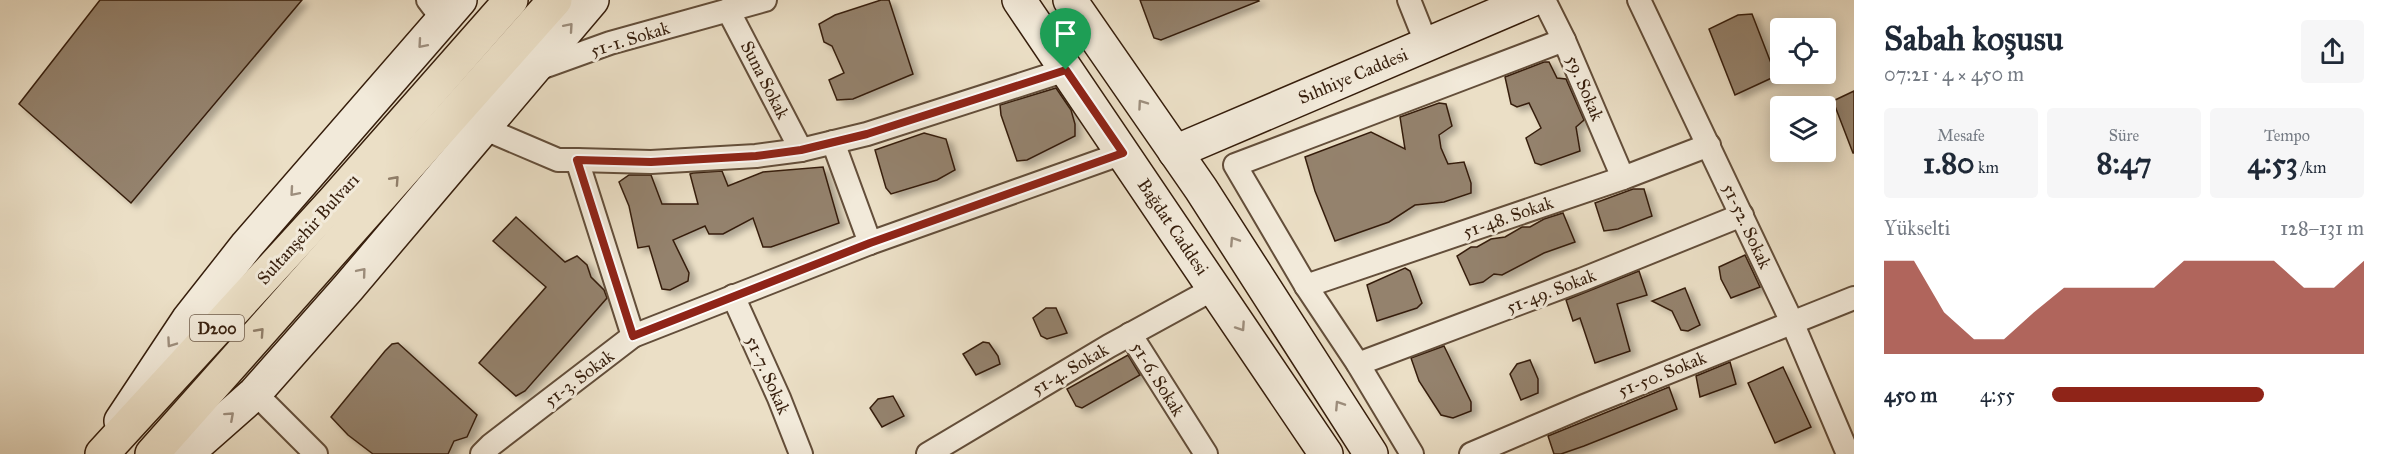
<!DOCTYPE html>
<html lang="tr">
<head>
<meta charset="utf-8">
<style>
  body { margin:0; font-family:"IM FELL Great Primer",serif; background:#f6f6f7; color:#1f2937; height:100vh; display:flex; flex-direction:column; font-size:22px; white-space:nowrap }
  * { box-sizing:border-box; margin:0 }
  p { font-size:20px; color:#747a83 }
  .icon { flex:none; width:33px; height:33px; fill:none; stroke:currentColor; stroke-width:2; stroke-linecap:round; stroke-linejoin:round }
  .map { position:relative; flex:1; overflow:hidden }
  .details { display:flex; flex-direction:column; background:#fff; width:540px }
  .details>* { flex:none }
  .controls { position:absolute; left:1770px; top:18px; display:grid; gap:12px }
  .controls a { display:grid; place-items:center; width:66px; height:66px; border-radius:6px; background:#fff; box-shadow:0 3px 15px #0003; font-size:30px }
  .pin { position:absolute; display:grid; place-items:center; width:51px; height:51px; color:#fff; margin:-62px -26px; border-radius:50% 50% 50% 0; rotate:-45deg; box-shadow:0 0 6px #0007 }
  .pin .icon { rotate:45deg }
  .round { display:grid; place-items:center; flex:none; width:63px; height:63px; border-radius:6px; background:#f6f6f7 }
  .headline { display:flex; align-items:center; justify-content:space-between; height:102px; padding:0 30px }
  h1 { font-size:33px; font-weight:700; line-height:45px }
  .figures { display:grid; grid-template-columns:repeat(3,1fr); gap:9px; height:102px; padding:6px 30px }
  .figures div { display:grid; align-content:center; border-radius:6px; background:#f6f6f7; text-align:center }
  .figures b { font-size:30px; font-weight:700 }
  .figures small { font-size:16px; font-weight:400 }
  .figures p { font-size:16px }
  .chart { height:168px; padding:12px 30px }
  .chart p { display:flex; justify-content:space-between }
  .chart svg { width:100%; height:108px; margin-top:6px; fill:#8f2418; opacity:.7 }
  ul { padding:0 30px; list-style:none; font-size:20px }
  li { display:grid; grid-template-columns:96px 72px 1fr; align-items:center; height:45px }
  li i { height:15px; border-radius:8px; background:#8f2418 }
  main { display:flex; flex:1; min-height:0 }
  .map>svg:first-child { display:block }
  .building { fill:#94826d; stroke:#361e0c; stroke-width:1.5; filter:url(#shadow) }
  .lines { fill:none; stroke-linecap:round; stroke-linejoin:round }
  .street-casing { stroke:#634e3a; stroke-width:26 }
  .secondary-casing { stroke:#361e0c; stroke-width:36 }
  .highway-casing { stroke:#361e0c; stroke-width:36 }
  .street { stroke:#f2eada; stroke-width:22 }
  .secondary { stroke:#f2eada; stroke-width:33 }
  .highway { stroke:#ebdfc6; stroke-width:33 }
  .oneway { stroke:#9d8e7d }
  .oneway2 { stroke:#907e69 }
  .route-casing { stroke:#fff; stroke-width:12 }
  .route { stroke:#8f2418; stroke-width:8 }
  .labels { text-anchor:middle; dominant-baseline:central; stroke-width:6; stroke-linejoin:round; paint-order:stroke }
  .shield { fill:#f2eada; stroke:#6e5b4a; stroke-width:1.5 }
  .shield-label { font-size:16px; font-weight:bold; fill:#361e0c }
  .street-label { font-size:18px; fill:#361e0c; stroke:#f2eada }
</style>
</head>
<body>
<main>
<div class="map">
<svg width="1854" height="454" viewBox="0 0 1854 454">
  <defs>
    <filter id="shadow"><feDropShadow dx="6" dy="4" stdDeviation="3" flood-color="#0004"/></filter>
  </defs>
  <rect width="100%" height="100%" fill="#ebdfc6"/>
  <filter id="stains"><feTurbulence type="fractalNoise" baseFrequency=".00333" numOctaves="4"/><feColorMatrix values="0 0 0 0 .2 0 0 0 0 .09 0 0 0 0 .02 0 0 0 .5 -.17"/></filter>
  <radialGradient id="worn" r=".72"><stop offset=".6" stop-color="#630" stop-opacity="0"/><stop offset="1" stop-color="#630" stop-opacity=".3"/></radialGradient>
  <g class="building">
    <polygon points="100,0 302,0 131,203 19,104"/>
    <polygon points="881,0 889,0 913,74 853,99 837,100 829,80 844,73 832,46 824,42 819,24 835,15"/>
    <polygon points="1140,0 1258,0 1259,1 1161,40 1154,38"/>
    <polygon points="1752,14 1776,76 1735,95 1709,29 1738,15"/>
    <polygon points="1544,62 1549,62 1557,78 1566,79 1584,120 1576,127 1580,151 1541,165 1535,163 1526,138 1541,128 1529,103 1517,107 1511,104 1505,77"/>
    <polygon points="1056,88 1071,110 1075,124 1075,136 1027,160 1017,161 1001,115 1000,105"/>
    <polygon points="1854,91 1854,153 1853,153 1833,101"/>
    <polygon points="1439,103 1446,104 1452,126 1439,135 1441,148 1448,164 1464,162 1471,183 1471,193 1444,202 1415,205 1389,222 1335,241 1315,191 1305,157 1371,132 1405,149 1400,117"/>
    <polygon points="924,133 946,139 955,170 937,180 891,194 886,188 875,150"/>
    <polygon points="823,167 839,223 771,247 763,247 753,218 723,234 709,234 705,226 673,240 689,273 688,281 670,290 662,289 649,246 638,248 629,206 619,182 629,175 651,175 662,204 698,204 690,174 693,173 722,171 728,186 763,172"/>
    <polygon points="1633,189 1644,189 1652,216 1618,229 1604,231 1595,203"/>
    <polygon points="1563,213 1575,242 1544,253 1502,275 1494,274 1483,282 1470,285 1457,256 1471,247 1477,247 1491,239 1505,237 1522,227 1530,227 1544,219"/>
    <polygon points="516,217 565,262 577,256 587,265 591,277 604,290 607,298 525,391 516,396 479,363 546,287 493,241"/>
    <polygon points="1745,255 1760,287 1731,298 1721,279 1719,267"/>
    <polygon points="1405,268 1410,271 1422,303 1417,308 1377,321 1367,285"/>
    <polygon points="1639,271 1647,295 1617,304 1630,351 1595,363 1580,318 1573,321 1566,300"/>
    <polygon points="1685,288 1700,325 1688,331 1681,330 1672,311 1652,301"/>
    <polygon points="1046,308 1056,308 1067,333 1047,339 1041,336 1033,318"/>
    <polygon points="983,342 989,343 998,356 1000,364 976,375 963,354"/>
    <polygon points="398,343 477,415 467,437 454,441 448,454 373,454 348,435 331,417 385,351 392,344"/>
    <polygon points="1444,346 1471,402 1471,411 1453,418 1441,415 1419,381 1411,358"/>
    <polygon points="1128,355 1140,375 1082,408 1076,406 1067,389"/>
    <polygon points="1530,360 1538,379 1538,393 1521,400 1510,374 1517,364"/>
    <polygon points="1730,362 1736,384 1700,397 1696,376"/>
    <polygon points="1783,367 1811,427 1775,443 1748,383"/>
    <polygon points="1669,387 1677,409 1584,446 1561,454 1554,454 1548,436"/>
    <polygon points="893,396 904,416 882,427 870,408 878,399"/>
  </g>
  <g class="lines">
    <defs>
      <g id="street">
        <polyline points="428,0 443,20"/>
        <polyline points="1409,0 1427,45"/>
        <polyline points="1544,0 1564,40 1623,178"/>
        <polyline points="1639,0 1792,322 1848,454"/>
        <polyline points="728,10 801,150"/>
        <polyline points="535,70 610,43 765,0"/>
        <polyline points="483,128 558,160 577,160 633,336"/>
        <polyline points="833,142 870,243"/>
        <polyline points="577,160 651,162 756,156 801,150 867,134 1066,70"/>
        <polyline points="1306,286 1623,178 1709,145"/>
        <polyline points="733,296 779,398 801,454"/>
        <polyline points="1130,334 1206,454"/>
        <polyline points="1358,364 1581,280 1742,215"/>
        <polyline points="255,393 316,454"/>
        <polyline points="482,454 491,445 633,336 870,243 1123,153"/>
        <polyline points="928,454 1109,346 1215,288"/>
        <polyline points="1412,454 1358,364 1306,286 1235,165 1564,40"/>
        <polyline points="1471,454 1584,406 1854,298"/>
      </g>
      <g id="secondary">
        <polyline points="1019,0 1326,454"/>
        <polyline points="1070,0 1201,189 1371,454"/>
        <polyline points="1175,152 1531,0"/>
        <polyline points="121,421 188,320 247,245 460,0"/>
        <polyline points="186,454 255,393 348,288 592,0"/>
      </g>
      <g id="highway">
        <polyline points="102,454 333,202 511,0"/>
        <polyline points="152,454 555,0"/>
      </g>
    </defs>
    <use href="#street" class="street-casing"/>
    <use href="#secondary" class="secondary-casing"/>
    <use href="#highway" class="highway-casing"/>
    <use href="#street" class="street"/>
    <use href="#secondary" class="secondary"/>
    <use href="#highway" class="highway"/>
  </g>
  <defs><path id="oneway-chevron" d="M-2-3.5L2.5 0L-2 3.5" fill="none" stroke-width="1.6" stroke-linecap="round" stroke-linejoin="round" transform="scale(1.5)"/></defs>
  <g class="oneway">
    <use href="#oneway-chevron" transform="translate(569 27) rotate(-49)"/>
    <use href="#oneway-chevron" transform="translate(422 44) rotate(131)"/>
    <use href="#oneway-chevron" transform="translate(1142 104) rotate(-125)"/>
    <use href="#oneway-chevron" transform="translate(294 192) rotate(131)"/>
    <use href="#oneway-chevron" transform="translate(1234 241) rotate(-123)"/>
    <use href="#oneway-chevron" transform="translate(362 272) rotate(-50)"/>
    <use href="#oneway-chevron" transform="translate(1241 327) rotate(56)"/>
    <use href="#oneway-chevron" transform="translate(171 343) rotate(125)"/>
    <use href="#oneway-chevron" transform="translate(1339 405) rotate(-123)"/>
    <use href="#oneway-chevron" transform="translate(230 416) rotate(-42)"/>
  </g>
  <g class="oneway2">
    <use href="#oneway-chevron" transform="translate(395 180) rotate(-48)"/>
    <use href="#oneway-chevron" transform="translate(260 332) rotate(-48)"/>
  </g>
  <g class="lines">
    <defs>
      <polygon id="route" points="1066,70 1123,153 870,243 633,336 577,160 651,162 756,156 801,150 867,134"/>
    </defs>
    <use href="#route" class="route-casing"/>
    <use href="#route" class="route"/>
  </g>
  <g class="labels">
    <rect class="shield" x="190" y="315" width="54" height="26" rx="4.5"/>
    <g class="shield-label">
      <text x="217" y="328">D200</text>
    </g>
    <g class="street-label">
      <text transform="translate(630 39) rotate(-17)">51-1. Sokak</text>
      <text transform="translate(1353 76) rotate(-23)">Sıhhiye Caddesi</text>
      <text transform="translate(765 80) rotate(63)">Suna Sokak</text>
      <text transform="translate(1585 88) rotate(67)">59. Sokak</text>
      <text transform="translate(1508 217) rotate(-19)">51-48. Sokak</text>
      <text transform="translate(1747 226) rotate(65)">51-52. Sokak</text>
      <text transform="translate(1173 227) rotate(56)">Bağdat Caddesi</text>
      <text transform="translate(308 229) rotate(-48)">Sultanşehir Bulvarı</text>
      <text transform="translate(1551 291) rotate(-21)">51-49. Sokak</text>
      <text transform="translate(1070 369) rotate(-30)">51-4. Sokak</text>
      <text transform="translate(1662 374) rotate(-22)">51-50. Sokak</text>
      <text transform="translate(768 375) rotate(66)">51-7. Sokak</text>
      <text transform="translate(579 378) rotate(-37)">51-3. Sokak</text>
      <text transform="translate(1158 379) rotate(58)">51-6. Sokak</text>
    </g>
  </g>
  <rect width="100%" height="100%" filter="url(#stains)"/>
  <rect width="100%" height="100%" fill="url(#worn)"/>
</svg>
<div class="controls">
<a><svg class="icon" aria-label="locate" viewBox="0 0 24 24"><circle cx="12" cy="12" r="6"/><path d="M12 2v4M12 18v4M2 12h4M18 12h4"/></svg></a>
<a><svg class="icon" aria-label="layers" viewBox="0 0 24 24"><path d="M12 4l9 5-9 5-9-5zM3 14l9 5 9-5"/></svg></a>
</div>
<div class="pin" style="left:1066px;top:70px;background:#1e9e55"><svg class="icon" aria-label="arrive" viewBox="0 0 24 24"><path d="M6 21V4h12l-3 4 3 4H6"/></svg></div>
</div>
<section class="details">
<div class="headline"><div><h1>Sabah koşusu</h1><p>07:21 · 4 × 450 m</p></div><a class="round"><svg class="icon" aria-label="share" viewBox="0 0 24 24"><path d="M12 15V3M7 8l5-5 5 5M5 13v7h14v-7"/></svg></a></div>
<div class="figures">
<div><p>Mesafe</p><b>1.80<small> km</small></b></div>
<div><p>Süre</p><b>8:47</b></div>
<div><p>Tempo</p><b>4:53<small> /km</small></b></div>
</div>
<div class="chart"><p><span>Yükselti</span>128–131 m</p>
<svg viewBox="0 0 160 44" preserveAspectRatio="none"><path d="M0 44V6L10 6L20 27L30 38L40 38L50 27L60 17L70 17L80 17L90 17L100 6L110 6L120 6L130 6L140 17L150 17L160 6V44z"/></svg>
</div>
<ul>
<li><b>450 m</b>4:55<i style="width:68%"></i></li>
</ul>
</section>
</main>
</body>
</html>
